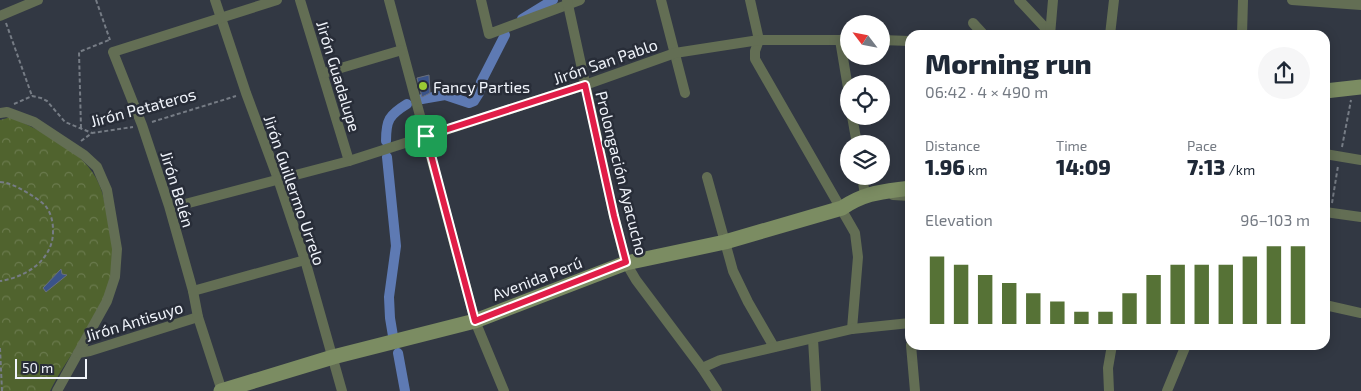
<!DOCTYPE html>
<html lang="en">
<head>
<meta charset="utf-8">
<style>
  body { margin:0; font-family:"Exo 2",sans-serif; background:#f6f6f7; color:#1f2937; height:100vh; display:flex; flex-direction:column; font-size:19px; white-space:nowrap }
  * { box-sizing:border-box; margin:0 }
  p { font-size:16px; color:#747a83 }
  .icon { flex:none; width:28px; height:28px; fill:none; stroke:currentColor; stroke-width:2; stroke-linecap:round; stroke-linejoin:round }
  .map { position:relative; flex:1; overflow:hidden }
  .details { position:absolute; left:905px; top:30px; width:425px; height:320px; display:flex; flex-direction:column; background:#fff; border-radius:15px; box-shadow:0 2px 12px #0003 }
  .details>* { flex:none }
  .needle { width:32px; rotate:302deg }
  .fabs { position:absolute; left:840px; top:15px; display:grid; gap:10px }
  .fabs a { display:grid; place-items:center; width:50px; height:50px; border-radius:50%; background:#fff; box-shadow:0 2px 12px #0003; font-size:25px }
  .scale { position:absolute; left:15px; bottom:12px; width:72px; box-sizing:border-box; padding-left:5px; border:2px solid #f0f4fb; border-top:0; font-size:14px; line-height:18px; white-space:nowrap; color:#f0f4fb; -webkit-text-stroke:4px #282d38; paint-order:stroke }
  .pin { position:absolute; display:grid; place-items:center; width:42px; height:42px; color:#fff; margin:-21px; border-radius:10px; box-shadow:0 2px 8px #0006 }
  .round { display:grid; place-items:center; flex:none; width:52px; height:52px; border-radius:26px; background:#f6f6f7 }
  .head { display:flex; align-items:center; justify-content:space-between; height:85px; padding:0 20px }
  h1 { font-size:28px; font-weight:800; line-height:38px }
  .figures { display:grid; grid-template-columns:repeat(3,1fr); gap:8px; height:85px; padding:5px 20px }
  .figures div { display:grid; align-content:center }
  .figures b { font-size:21px; font-weight:800 }
  .figures small { font-size:14px; font-weight:400 }
  .figures p { font-size:14px }
  .chart { height:140px; padding:10px 20px }
  .chart p { display:flex; justify-content:space-between }
  .chart svg { width:100%; height:90px; margin-top:5px; stroke:#567236; stroke-width:6 }
  .map>svg:first-child { display:block }
  .park { fill:url(#park-crowns) }
  .lines { fill:none; stroke-linecap:round; stroke-linejoin:round }
  .canal { stroke:#5e7ab3; stroke-width:10 }
  .building { fill:#3a5389; stroke:#6a707d }
  .path { stroke:#767c85; stroke-width:2; stroke-dasharray:4 2.5; stroke-linecap:butt }
  .street { stroke:#636e54; stroke-width:10 }
  .secondary { stroke:#7b8c62; stroke-width:15 }
  .route-casing { stroke:#fff; stroke-width:10 }
  .route { stroke:#e11d48; stroke-width:6 }
  .poi-dot { fill:#9acb34; stroke:#282d38; stroke-width:2 }
  .labels { text-anchor:middle; dominant-baseline:central; stroke-width:5; stroke-linejoin:round; paint-order:stroke }
  .street-label { font-size:16px; fill:#f0f4fb; stroke:#282d38 }
  .poi-label { font-size:16px; fill:#f0f4fb; stroke:#282d38; text-anchor:start }
</style>
</head>
<body>
<div class="map">
<svg width="1361" height="391" viewBox="0 0 1361 391">
  <defs>
    <pattern id="park-crowns" width="20" height="18" patternUnits="userSpaceOnUse" patternTransform="scale(1.25)"><rect width="20" height="18" fill="#50632e"/><path d="M2 6a3 3 0 1 1 6 0M12 15a3 3 0 1 1 6 0" fill="none" stroke="#6a7a4d"/></pattern>
  </defs>
  <rect width="100%" height="100%" fill="#323843"/>
  <path class="park" d="M11,117C44,133 91,153 102,192C105,203 107,214 109,225C112,240 116,263 112,278C100,320 69,353 50,391H0V120Z"/>
  <g class="lines">
    <g class="canal">
      <polyline points="522,19 553,0"/>
      <polyline points="422,99 445,95 469,103 474,101 479,93 481,82 505,35"/>
      <path d="M386,141C386,120 389,115 407,104"/>
      <polyline points="387,157 396,246 389,297 390,318 393,336"/>
      <polyline points="398,353 405,391"/>
    </g>
  </g>
  <g class="building">
    <polygon points="429,75 430,93 422,97 417,78"/>
    <polygon points="61,269 62,274 67,275 46,292 43,288"/>
  </g>
  <g class="lines">
    <g class="path">
      <polyline points="96,0 110,40"/>
      <polyline points="6,23 32,96"/>
      <polyline points="14,104 32,96 41,98 47,101 65,122 92,133"/>
      <polyline points="152,122 236,96"/>
      <polyline points="81,128 79,52 109,40"/>
      <polyline points="81,141 92,133 133,127"/>
      <polyline points="1342,147 1351,100"/>
      <path d="M0,182C11,183 19,188 28,193C34,197 43,202 47,208C51,214 53,222 53,230C54,259 27,277 0,281"/>
      <polyline points="1332,203 1338,166"/>
      <polyline points="0,348 2,391"/>
    </g>
    <g class="street">
      <polyline points="215,0 246,93 278,179 305,260 342,391"/>
      <polyline points="300,0 349,161"/>
      <polyline points="389,0 475,321 504,391"/>
      <polyline points="481,0 489,34 580,0"/>
      <polyline points="567,0 614,216 626,263 636,280 702,368 717,391"/>
      <polyline points="661,0 685,93"/>
      <polyline points="750,0 759,40 755,51 755,59 855,233 858,257 852,329"/>
      <polyline points="1019,0 1050,33"/>
      <polyline points="1292,0 1361,5"/>
      <polyline points="0,16 38,0"/>
      <polyline points="973,23 984,35"/>
      <polyline points="1050,35 1053,0"/>
      <polyline points="1110,35 1114,0"/>
      <polyline points="1242,35 1243,0"/>
      <polyline points="840,40 849,94"/>
      <polyline points="881,40 910,41"/>
      <polyline points="324,73 402,50"/>
      <polyline points="0,113 7,112 34,122 84,155 97,167 107,190 117,249 115,277 107,301 57,391"/>
      <polyline points="852,116 857,144"/>
      <polyline points="1325,154 1361,160"/>
      <polyline points="862,176 865,195"/>
      <polyline points="707,177 733,271 748,302 774,347"/>
      <polyline points="893,195 910,196"/>
      <polyline points="185,204 349,161 585,85 675,53 759,40 849,40"/>
      <polyline points="1325,212 1361,217"/>
      <polyline points="193,291 305,260"/>
      <polyline points="1325,305 1361,313"/>
      <polyline points="813,339 816,391"/>
      <polyline points="911,345 915,391"/>
      <polyline points="78,353 90,351 198,317"/>
      <polyline points="702,368 720,360 852,329 910,323"/>
      <polyline points="222,391 198,317 193,291 169,206 142,125 113,52 277,0"/>
      <polyline points="1109,391 1108,368 1112,345"/>
      <polyline points="1167,391 1186,345"/>
    </g>
    <g class="secondary">
      <polyline points="1325,91 1361,87"/>
      <path d="M221,391L333,357L475,321L626,263L725,242L842,208C866,192 882,192 910,188"/>
    </g>
  </g>
  <g class="lines">
    <defs>
      <polygon id="route" points="585,85 614,216 626,262 475,321 426,136"/>
    </defs>
    <use href="#route" class="route-casing"/>
    <use href="#route" class="route"/>
  </g>
  <circle class="poi-dot" cx="423" cy="86" r="5"/>
  <g class="labels">
    <g class="street-label">
      <text transform="translate(605 61) rotate(-19)">Jirón San Pablo</text>
      <text transform="translate(339 76) rotate(73)">Jirón Guadalupe</text>
      <text transform="translate(143 107) rotate(-15)">Jirón Petateros</text>
      <text transform="translate(622 173) rotate(76)">Prolongación Ayacucho</text>
      <text transform="translate(178 189) rotate(73)">Jirón Belén</text>
      <text transform="translate(295 190) rotate(71)">Jirón Guillermo Urrelo</text>
      <text transform="translate(537 278) rotate(-21)">Avenida Perú</text>
      <text transform="translate(134 321) rotate(-17)">Jirón Antisuyo</text>
    </g>
    <g class="poi-label">
      <text x="433" y="86">Fancy Parties</text>
    </g>
  </g>
</svg>
<div class="fabs">
<a><svg class="needle" viewBox="-14 -14 28 28"><path d="M0-13l5 13h-10z" fill="#e53935"/><path d="M0 13l5-13h-10z" fill="#747a83"/></svg></a>
<a><svg class="icon" aria-label="locate" viewBox="0 0 24 24"><circle cx="12" cy="12" r="6"/><path d="M12 2v4M12 18v4M2 12h4M18 12h4"/></svg></a>
<a><svg class="icon" aria-label="layers" viewBox="0 0 24 24"><path d="M12 4l9 5-9 5-9-5zM3 14l9 5 9-5"/></svg></a>
</div>
<div class="scale">50 m</div>
<div class="pin" style="left:426px;top:136px;background:#1e9e55"><svg class="icon" aria-label="arrive" viewBox="0 0 24 24"><path d="M6 21V4h12l-3 4 3 4H6"/></svg></div>
<section class="details">
<div class="head"><div><h1>Morning run</h1><p>06:42 · 4 × 490 m</p></div><a class="round"><svg class="icon" aria-label="share" viewBox="0 0 24 24"><path d="M12 15V3M7 8l5-5 5 5M5 13v7h14v-7"/></svg></a></div>
<div class="figures">
<div><p>Distance</p><b>1.96<small> km</small></b></div>
<div><p>Time</p><b>14:09</b></div>
<div><p>Pace</p><b>7:13<small> /km</small></b></div>
</div>
<div class="chart"><p><span>Elevation</span>96–103 m</p>
<svg viewBox="0 0 160 44" preserveAspectRatio="none"><path d="M5 44V11M15 44V15M25 44V20M35 44V24M45 44V29M55 44V33M65 44V38M75 44V38M85 44V29M95 44V20M105 44V15M115 44V15M125 44V15M135 44V11M145 44V6M155 44V6"/></svg>
</div>
</section>
</div>
</body>
</html>
